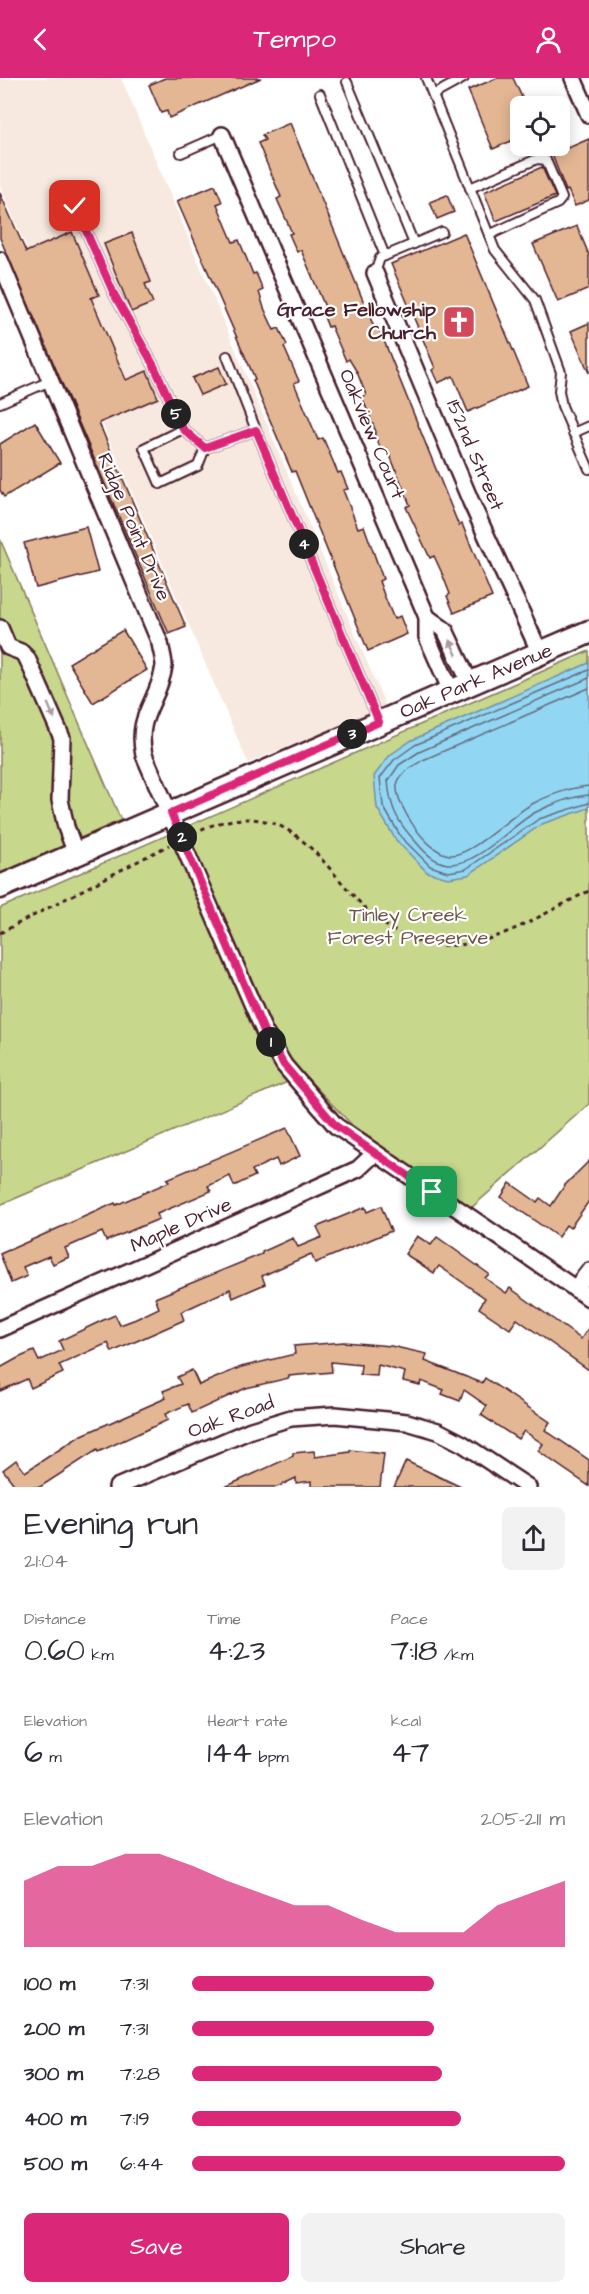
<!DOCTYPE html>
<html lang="en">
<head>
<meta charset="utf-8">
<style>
  body { margin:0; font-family:"Architects Daughter",sans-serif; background:#f2f2f3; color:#2b2b33; height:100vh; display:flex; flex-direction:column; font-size:22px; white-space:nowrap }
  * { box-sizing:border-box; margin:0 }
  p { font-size:20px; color:#7c7c81 }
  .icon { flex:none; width:33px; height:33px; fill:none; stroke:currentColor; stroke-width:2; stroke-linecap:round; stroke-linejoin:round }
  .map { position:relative; height:1409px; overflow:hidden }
  .drawer { display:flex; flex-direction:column; background:#fff; flex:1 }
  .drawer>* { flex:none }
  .controls { position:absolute; left:510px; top:18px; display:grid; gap:12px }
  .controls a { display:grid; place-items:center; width:60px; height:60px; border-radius:9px; background:#fff; box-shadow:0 3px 15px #0003; font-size:30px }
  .pin { position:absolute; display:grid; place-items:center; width:51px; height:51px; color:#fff; margin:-26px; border-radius:12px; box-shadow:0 3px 9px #0006 }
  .km { position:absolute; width:30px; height:30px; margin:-15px; border-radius:50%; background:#222; color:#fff; font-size:16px; line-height:30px; text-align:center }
  .round { display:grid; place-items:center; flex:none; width:63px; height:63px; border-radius:9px; background:#f2f2f3 }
  .summary { display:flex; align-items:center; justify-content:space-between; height:102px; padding:0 24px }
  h1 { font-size:33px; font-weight:600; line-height:45px }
  .metrics { display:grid; grid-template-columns:repeat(3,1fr); gap:9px; height:102px; padding:6px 24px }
  .metrics div { display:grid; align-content:center }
  .metrics b { font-size:30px; font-weight:600 }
  .metrics small { font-size:16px; font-weight:400 }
  .metrics p { font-size:16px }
  .chart { height:168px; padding:12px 24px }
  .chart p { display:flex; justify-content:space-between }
  .chart svg { width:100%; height:108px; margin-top:6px; fill:#db2777; opacity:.7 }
  .cta { display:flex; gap:12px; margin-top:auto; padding:12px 24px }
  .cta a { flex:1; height:69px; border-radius:9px; background:#db2777; color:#fff; font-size:24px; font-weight:600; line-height:69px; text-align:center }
  .cta a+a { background:#f2f2f3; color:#2b2b33 }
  ul { padding:0 24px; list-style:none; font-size:20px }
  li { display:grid; grid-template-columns:96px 72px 1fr; align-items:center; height:45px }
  li i { height:15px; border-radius:8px; background:#db2777 }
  header { display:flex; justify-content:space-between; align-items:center; height:78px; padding:0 24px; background:#db2777; color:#fff; font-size:27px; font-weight:600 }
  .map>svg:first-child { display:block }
  .built { fill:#f7e9df }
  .green { fill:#c7d78c; stroke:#887b5c; stroke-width:1.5 }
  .water { fill:#91d7f3; stroke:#758da3; stroke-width:1.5 }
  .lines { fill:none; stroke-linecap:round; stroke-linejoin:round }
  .shore { stroke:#66697b; stroke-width:1.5 }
  .building { fill:#e4b794; stroke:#4a1f2b; stroke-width:1.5 }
  .lane-casing { stroke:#4a1f2b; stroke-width:12 }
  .street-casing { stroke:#4a1f2b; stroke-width:20 }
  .secondary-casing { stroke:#4a1f2b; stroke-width:27 }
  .path { stroke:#4a1f2b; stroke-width:3; stroke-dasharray:4.5 4.5; stroke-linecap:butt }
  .lane { stroke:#fff; stroke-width:8 }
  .street { stroke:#fff; stroke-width:15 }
  .secondary { stroke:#fff; stroke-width:22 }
  .oneway { fill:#ae9aa0 }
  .route-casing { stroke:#fff; stroke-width:12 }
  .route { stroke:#db2777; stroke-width:8 }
  .labels { text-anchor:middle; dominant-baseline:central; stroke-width:4.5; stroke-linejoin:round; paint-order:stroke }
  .poi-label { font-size:20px; font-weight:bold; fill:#4a1f2b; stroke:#fff; text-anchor:end }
  .street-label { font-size:20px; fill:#4a1f2b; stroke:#fff }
  .park-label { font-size:20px; fill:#705648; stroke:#fff }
</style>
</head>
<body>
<header><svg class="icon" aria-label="back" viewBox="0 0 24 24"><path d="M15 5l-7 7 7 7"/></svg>Tempo<svg class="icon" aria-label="person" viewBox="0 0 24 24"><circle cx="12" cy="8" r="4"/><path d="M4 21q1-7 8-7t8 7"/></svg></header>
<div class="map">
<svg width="589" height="1409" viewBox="0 0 589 1409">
  <rect width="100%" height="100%" fill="#fff"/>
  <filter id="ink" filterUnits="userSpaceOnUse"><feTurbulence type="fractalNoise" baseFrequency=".0167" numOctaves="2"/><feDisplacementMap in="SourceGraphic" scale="12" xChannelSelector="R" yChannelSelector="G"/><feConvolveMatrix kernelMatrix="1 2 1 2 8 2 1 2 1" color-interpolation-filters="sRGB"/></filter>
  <g filter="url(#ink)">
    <polygon class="built" points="0,0 121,0 386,629 248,685 0,108"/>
    <g class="green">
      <polygon points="0,461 121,742 0,797"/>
      <polygon points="589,573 589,1026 470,1131 352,1047 304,997 0,1127 0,830"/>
    </g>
    <polygon class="water" points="589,585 589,730 542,746 468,797 448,800 427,794 396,762 377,730 374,698 390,677 412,662"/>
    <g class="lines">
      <g class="shore">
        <polyline points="589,592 415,667 394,682 380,700 383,728 401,759 430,788 448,794 466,791 539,741 589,725"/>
        <path d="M589,600L419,674L399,687L388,703C390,729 397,744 416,764C424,774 436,786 450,786C479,787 511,747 536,734C550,727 573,718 589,717"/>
        <path d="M589,610L423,682C414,688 399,695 397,707C395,727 428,776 450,777C472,778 511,737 532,726C547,718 572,709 589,708"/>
      </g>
    </g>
    <g class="building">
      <polygon points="165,0 261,0 169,40 167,33 161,35 149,7"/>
      <polygon points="497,0 513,0 526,28 520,28 520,59 493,71 468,12"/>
      <polygon points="290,45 374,249 378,248 459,448 462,446 492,519 454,535 447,518 450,516 441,493 434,478 430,480 406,429 410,427 387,370 381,372 374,354 376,354 362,319 366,317 357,294 349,281 346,283 331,248 328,249 321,231 325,229 301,172 297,174 289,156 292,155 277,121 281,119 258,65 265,62 262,57"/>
      <polygon points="589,61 589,122 575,128 568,112 566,113 551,74 567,67 568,70"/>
      <polygon points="542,89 555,118 496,143 484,114"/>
      <polygon points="215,107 222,124 217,126 227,150 233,164 239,162 253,196 256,195 263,212 259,214 264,230 274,252 279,250 287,267 284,269 299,303 294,305 313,350 318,362 323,360 338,395 341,394 348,411 343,412 349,427 358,450 364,448 383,501 379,503 384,517 394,541 400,538 407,556 368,573 295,393 292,394 253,302 255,301 177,123"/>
      <polygon points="0,115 26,174 72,154 99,217 91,220 126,302 147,293 158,320 99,345 186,549 169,556 0,160"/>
      <polygon points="447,117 454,134 437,141 430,124"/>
      <polygon points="577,148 589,177 589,211 558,224 533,166"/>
      <polygon points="132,155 151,204 145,206 153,225 131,234 104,166"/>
      <polygon points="464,155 528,308 468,334 453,298 438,305 432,292 435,290 391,186"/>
      <polygon points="589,245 589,295 571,253"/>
      <polygon points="219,289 226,306 200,317 192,300"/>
      <polygon points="35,344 60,385 4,419 0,412 0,366"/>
      <polygon points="86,449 98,494 36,510 24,465"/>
      <polygon points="123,552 147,592 93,625 69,585"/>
      <polygon points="287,1050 300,1078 279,1088 276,1081 252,1092 255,1098 234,1108 230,1098 208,1108 211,1113 157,1136 159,1141 106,1163 102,1154 65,1170 69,1179 53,1186 49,1178 23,1189 27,1198 11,1205 0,1176 115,1125 116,1127 169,1104 167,1101"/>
      <polygon points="589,1083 589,1123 570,1150 566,1147 558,1159 501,1119 510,1105 537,1124 540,1120 551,1128 565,1107"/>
      <polygon points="381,1128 391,1153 315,1185 311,1176 262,1198 265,1206 233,1220 230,1211 181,1234 184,1242 112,1274 108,1265 59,1287 63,1295 31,1310 27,1301 0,1313 0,1290 18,1280 34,1273 39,1283 63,1272 59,1263 99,1244 115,1237 120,1247 136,1241 159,1230 155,1220 262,1176 262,1174 293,1160 298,1169 322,1159 317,1149 365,1129 367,1134"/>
      <polygon points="417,1158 431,1167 437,1159 489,1196 485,1200 506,1215 510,1210 581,1261 589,1249 589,1292 517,1241 510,1251 479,1230 485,1220 439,1188 434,1195 405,1176"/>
      <polygon points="344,1264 391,1268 427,1276 425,1283 482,1305 485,1300 550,1344 545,1352 589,1382 589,1408 538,1373 543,1366 524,1353 518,1361 481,1337 487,1328 464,1312 460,1323 442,1316 444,1312 421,1303 420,1307 403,1303 405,1294 378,1287 377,1298 360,1297 361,1287 331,1284 332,1294 289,1298 289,1300 246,1310 192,1335 188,1326 165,1336 168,1342 98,1374 97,1372 40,1409 16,1409 3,1392 16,1382 25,1394 80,1358 166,1320 163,1313 181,1306 177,1299 192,1292 199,1307 241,1289 295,1276 294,1268"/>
      <polygon points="350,1372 384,1376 380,1409 311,1409 311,1403 296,1405 296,1400 277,1409 225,1409 293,1378 293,1375 314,1373 315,1379 350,1374"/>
      <polygon points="406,1383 461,1409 394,1409"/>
    </g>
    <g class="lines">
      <defs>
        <g id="lane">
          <polyline points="426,0 495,172 535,222 561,294 559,313 562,328 589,391"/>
          <polyline points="347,4 414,166"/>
          <polyline points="320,16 385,178"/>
          <polyline points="433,17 464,0"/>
          <polyline points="181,75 222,57"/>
          <polyline points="470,110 537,81 546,82 562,120 558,125 489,157"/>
          <polyline points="75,128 114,216 154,288 183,351"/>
          <polyline points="375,195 380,180 442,154"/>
          <polyline points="227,278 256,352"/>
          <polyline points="0,325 50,303"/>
          <polyline points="573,355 589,348"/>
          <polyline points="205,370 183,351 144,370 160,406 198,388 205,370 256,352 379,644"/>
        </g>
        <g id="street">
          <polyline points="573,0 589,37"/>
          <polyline points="222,57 427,539 427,559 451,613"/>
          <path d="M0,182L160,565C161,572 164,581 164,588C159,624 135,637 144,677L264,953L284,987L336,1048L589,1220"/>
          <polyline points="375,195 471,424 540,575"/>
          <polyline points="427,539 445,552 470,605"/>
          <polyline points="0,550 8,569 21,574 27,580 62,660 60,722 66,749 76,776"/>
          <polyline points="575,1211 589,1193"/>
          <polyline points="0,1251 358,1091 375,1075"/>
          <polyline points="117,1409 251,1352 291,1340 335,1337 407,1344 438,1353 463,1366 528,1409"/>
        </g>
        <polyline id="secondary" points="0,809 589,554"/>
      </defs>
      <use href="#lane" class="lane-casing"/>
      <use href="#street" class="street-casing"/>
      <use href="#secondary" class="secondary-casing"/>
      <g class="path">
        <path d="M193,755C333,689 328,877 459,867C504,863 549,832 589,813"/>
        <polyline points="0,855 169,767"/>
      </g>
      <use href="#lane" class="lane"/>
      <use href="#street" class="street"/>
      <use href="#secondary" class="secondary"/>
    </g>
    <defs><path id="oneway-solid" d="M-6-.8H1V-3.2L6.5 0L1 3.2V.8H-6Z" transform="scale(1.5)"/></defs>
    <g class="oneway">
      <use href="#oneway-solid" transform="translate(453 569) rotate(-115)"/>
      <use href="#oneway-solid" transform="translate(51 633) rotate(67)"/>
    </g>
  </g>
  <g class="lines" filter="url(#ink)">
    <defs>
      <polyline id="route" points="75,128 114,216 154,288 183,351 205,370 256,352 379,644 171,735 264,953 284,987 336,1048 432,1114"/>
    </defs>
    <use href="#route" class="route-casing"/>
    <use href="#route" class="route"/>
  </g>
  <defs>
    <symbol id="church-square" viewBox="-11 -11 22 22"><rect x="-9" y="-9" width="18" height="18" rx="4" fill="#d1495b" stroke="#fff"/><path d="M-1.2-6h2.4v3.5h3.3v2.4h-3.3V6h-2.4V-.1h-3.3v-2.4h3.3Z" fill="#fff"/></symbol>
  </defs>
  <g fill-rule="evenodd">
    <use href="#church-square" x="440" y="225" width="38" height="38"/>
  </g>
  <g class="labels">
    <g class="poi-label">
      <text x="436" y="232">Grace Fellowship<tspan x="436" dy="23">Church</tspan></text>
    </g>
    <g class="street-label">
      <text transform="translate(372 356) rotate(67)">Oakview Court</text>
      <text transform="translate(475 377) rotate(67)">152nd Street</text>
      <text transform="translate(134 449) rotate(67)">Ridge Point Drive</text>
      <text transform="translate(476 603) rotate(-23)">Oak Park Avenue</text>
      <text transform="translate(181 1147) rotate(-24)">Maple Drive</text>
      <text transform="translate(231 1339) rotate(-20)">Oak Road</text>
    </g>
    <g class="park-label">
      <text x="408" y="837">Tinley Creek<tspan x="408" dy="23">Forest Preserve</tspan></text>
    </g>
  </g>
</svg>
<div class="controls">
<a><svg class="icon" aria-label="locate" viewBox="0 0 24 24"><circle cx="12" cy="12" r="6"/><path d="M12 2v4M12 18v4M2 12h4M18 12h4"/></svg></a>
</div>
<div class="pin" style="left:432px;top:1114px;background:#1e9e55"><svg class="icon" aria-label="arrive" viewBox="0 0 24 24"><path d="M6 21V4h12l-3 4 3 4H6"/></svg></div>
<div class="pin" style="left:75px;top:128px;background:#d93025"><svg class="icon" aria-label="check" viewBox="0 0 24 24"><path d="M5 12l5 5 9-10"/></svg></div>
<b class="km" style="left:271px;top:964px">1</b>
<b class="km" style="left:182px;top:759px">2</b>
<b class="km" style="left:352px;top:656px">3</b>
<b class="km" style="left:304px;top:466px">4</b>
<b class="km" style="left:176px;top:336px">5</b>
</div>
<section class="drawer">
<div class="summary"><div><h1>Evening run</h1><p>21:04</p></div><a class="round"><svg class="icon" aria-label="share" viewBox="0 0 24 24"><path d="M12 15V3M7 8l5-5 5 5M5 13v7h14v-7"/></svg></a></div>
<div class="metrics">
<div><p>Distance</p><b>0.60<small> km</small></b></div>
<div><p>Time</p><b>4:23</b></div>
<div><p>Pace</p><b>7:18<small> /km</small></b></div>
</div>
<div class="metrics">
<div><p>Elevation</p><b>6<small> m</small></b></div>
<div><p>Heart rate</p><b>144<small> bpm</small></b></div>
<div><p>kcal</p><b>47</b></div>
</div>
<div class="chart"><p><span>Elevation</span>205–211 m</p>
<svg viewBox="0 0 160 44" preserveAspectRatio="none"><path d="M0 44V17L10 11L20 11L30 6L40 6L50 11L60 17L70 22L80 27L90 27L100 33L110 38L120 38L130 38L140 27L150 22L160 17V44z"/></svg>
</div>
<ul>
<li><b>100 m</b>7:31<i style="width:65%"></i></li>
<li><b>200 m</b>7:31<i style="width:65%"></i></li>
<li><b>300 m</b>7:28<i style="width:67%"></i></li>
<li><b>400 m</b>7:19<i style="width:72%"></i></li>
<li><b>500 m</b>6:44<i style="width:100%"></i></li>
</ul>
<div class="cta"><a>Save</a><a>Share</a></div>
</section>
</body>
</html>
